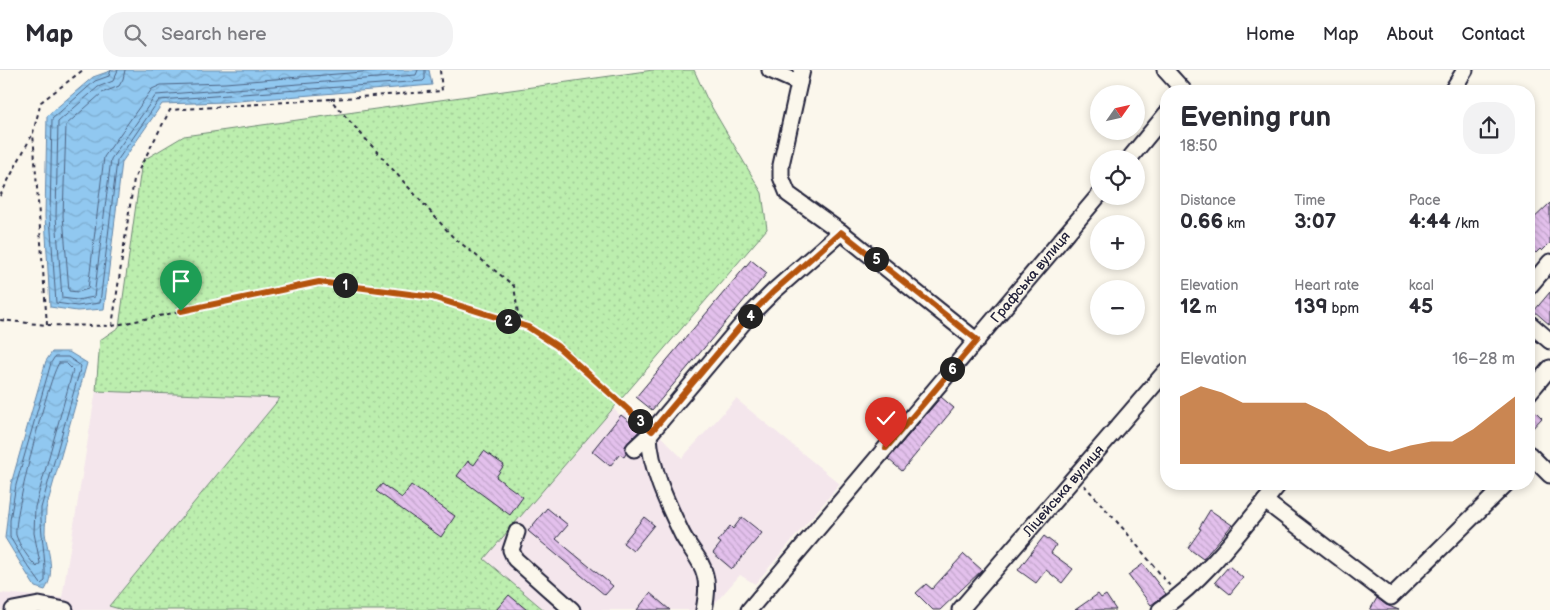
<!DOCTYPE html>
<html lang="en">
<head>
<meta charset="utf-8">
<style>
  body { margin:0; font-family:"Balsamiq Sans",sans-serif; background:#f2f2f3; color:#2b2b33; height:100vh; display:flex; flex-direction:column; font-size:19px; white-space:nowrap }
  * { box-sizing:border-box; margin:0 }
  p { font-size:16px; color:#7c7c81 }
  .icon { flex:none; width:28px; height:28px; fill:none; stroke:currentColor; stroke-width:2; stroke-linecap:round; stroke-linejoin:round }
  .map { position:relative; flex:1; overflow:hidden }
  .drawer { position:absolute; left:1160px; top:15px; width:375px; height:405px; display:flex; flex-direction:column; background:#fff; border-radius:20px; box-shadow:0 2px 8px #0003 }
  .drawer>* { flex:none }
  .needle { width:32px; rotate:56deg }
  .buttons { position:absolute; left:1090px; top:15px; display:grid; gap:10px }
  .buttons a { display:grid; place-items:center; width:55px; height:55px; border-radius:50%; background:#fff; box-shadow:0 2px 8px #0003; font-size:25px }
  .pin { position:absolute; display:grid; place-items:center; width:42px; height:42px; color:#fff; margin:-51px -21px; border-radius:50% 50% 50% 0; rotate:-45deg; box-shadow:0 0 5px #0007 }
  .pin .icon { rotate:45deg }
  .km { position:absolute; width:25px; height:25px; margin:-12px; border-radius:50%; background:#222; color:#fff; font-size:14px; line-height:25px; text-align:center }
  .round { display:grid; place-items:center; flex:none; width:52px; height:52px; border-radius:20px; background:#f2f2f3 }
  .overview { display:flex; align-items:center; justify-content:space-between; height:85px; padding:0 20px }
  h1 { font-size:28px; font-weight:700; line-height:38px }
  .metrics { display:grid; grid-template-columns:repeat(3,1fr); gap:8px; height:85px; padding:5px 20px }
  .metrics div { display:grid; align-content:center }
  .metrics b { font-size:21px; font-weight:700 }
  .metrics small { font-size:14px; font-weight:400 }
  .metrics p { font-size:14px }
  .chart { height:140px; padding:10px 20px }
  .chart p { display:flex; justify-content:space-between }
  .chart svg { width:100%; height:90px; margin-top:5px; fill:#b45309; opacity:.7 }
  header { display:flex; align-items:center; gap:30px; box-sizing:border-box; height:70px; padding:0 25px; background:#fff; border-bottom:1px solid #e1e1e2 }
  header strong { font-size:24px }
  nav { display:flex; gap:28px; margin-inline-start:auto; font-size:18px }
  .search { width:350px; height:45px; background:#f2f2f3; display:flex; align-items:center; gap:12px; box-sizing:border-box; padding:0 18px; border-radius:20px; color:#7c7c81; font-size:19px }
  .map>svg:first-child { display:block }
  .built { fill:#f4e6ec }
  .park { fill:url(#park-dots); stroke:#6f8874 }
  .water { fill:url(#water-waves); stroke:#6586a8 }
  .lines { fill:none; stroke-linecap:round; stroke-linejoin:round }
  .shore { stroke:#4e6483; stroke-width:1 }
  .building { fill:url(#building-back-hatch); stroke:#22223b }
  .minor-casing { stroke:#22223b; stroke-width:19 }
  .path { stroke:#22223b; stroke-width:2; stroke-dasharray:4 4; stroke-linecap:butt }
  .minor { stroke:#fbf7ec; stroke-width:15 }
  .route-casing { stroke:#fff; stroke-width:10 }
  .route { stroke:#b45309; stroke-width:6 }
  .labels { text-anchor:middle; dominant-baseline:central; stroke-width:4.5; stroke-linejoin:round; paint-order:stroke }
  .street-label { font-size:14px; fill:#22223b; stroke:#fbf7ec }
</style>
</head>
<body>
<header>
<strong>Map</strong>
<div class="search"><svg class="icon" aria-label="search" viewBox="0 0 24 24"><circle cx="10" cy="10" r="6"/><path d="M15 15l6 6"/></svg>Search here</div>
<nav><a>Home</a><a>Map</a><a>About</a><a>Contact</a></nav>
</header>
<div class="map">
<svg width="1550" height="540" viewBox="0 0 1550 540">
  <defs>
    <pattern id="park-dots" width="8" height="8" patternUnits="userSpaceOnUse" patternTransform="scale(1.25)"><rect width="8" height="8" fill="#bceeae"/><path d="M2 2h.1M6 6h.1" fill="none" stroke="#a1cc97" stroke-width="1.8" stroke-linecap="round"/></pattern>
    <pattern id="water-waves" width="16" height="10" patternUnits="userSpaceOnUse" patternTransform="scale(1.25)"><rect width="16" height="10" fill="#91c8f0"/><path d="M0 5q4-4 8 0t8 0" fill="none" stroke="#7daccf"/></pattern>
    <pattern id="building-back-hatch" width="6" height="6" patternUnits="userSpaceOnUse" patternTransform="scale(1.25)"><rect width="6" height="6" fill="#e3c0ec"/><path d="M-1 5l2 2M0 0l6 6M5-1l2 2" fill="none" stroke="#c2a5cb"/></pattern>
  </defs>
  <rect width="100%" height="100%" fill="#fbf7ec"/>
  <filter id="ink" filterUnits="userSpaceOnUse"><feTurbulence type="fractalNoise" baseFrequency=".02" numOctaves="2"/><feDisplacementMap in="SourceGraphic" scale="10" xChannelSelector="R" yChannelSelector="G"/><feConvolveMatrix kernelMatrix="1 2 1 2 8 2 1 2 1" color-interpolation-filters="sRGB"/></filter>
  <g filter="url(#ink)">
    <polygon class="built" points="258,220 588,315 621,346 632,337 682,388 736,329 840,414 755,514 740,505 709,540 0,540 0,523 62,528 105,265"/>
    <polygon class="park" points="653,0 694,0 707,29 762,123 767,159 484,489 544,540 123,540 109,536 280,328 96,321 100,270 119,257 142,91 184,66"/>
    <g class="water">
      <polygon points="113,0 429,0 432,15 226,32 162,34 122,92 104,239 77,241 50,237 45,146 47,46 93,7"/>
      <path d="M52,282H69L87,293L46,439C46,446 45,455 45,463C48,483 56,502 45,520L35,517L5,468L11,414L46,291Z"/>
    </g>
    <g class="lines">
      <g class="shore">
        <polyline points="111,0 109,6 95,11 52,49 50,146 56,233 77,236 100,233 117,91 159,30 423,11 425,9 425,0"/>
        <polyline points="118,0 113,11 98,17 58,52 56,146 62,228 77,230 94,227 111,89 156,25 416,5 418,0"/>
        <polyline points="125,0 123,9 119,16 102,23 66,55 63,146 69,221 78,222 88,219 104,87 152,19 161,15 225,13 387,0"/>
        <path d="M55,287H68L81,296L41,438C40,463 46,486 45,511L41,514L23,489L10,467V450L16,415L51,293Z"/>
        <path d="M59,293H66L73,300L35,437L34,463L40,493L37,497C30,491 19,475 16,465C13,448 49,305 59,293Z"/>
      </g>
    </g>
    <g class="building">
      <polygon points="1550,133 1550,173 1542,181 1540,179 1536,183 1529,177 1529,153"/>
      <polygon points="751,190 767,203 652,340 636,327"/>
      <polygon points="1550,222 1550,255 1534,241"/>
      <polygon points="941,327 954,338 902,401 888,389"/>
      <polygon points="1529,335 1542,348 1529,362"/>
      <polygon points="621,345 640,360 625,376 626,384 624,387 620,384 610,396 592,381"/>
      <polygon points="484,381 504,395 496,407 523,427 510,445 457,406 468,391 474,395"/>
      <polygon points="382,414 402,428 411,415 455,446 441,467 376,421"/>
      <polygon points="547,438 568,455 556,469 613,516 605,525 528,461"/>
      <polygon points="1210,440 1232,455 1203,489 1188,478 1201,459 1199,458"/>
      <polygon points="644,447 654,455 633,481 623,473"/>
      <polygon points="742,447 762,463 732,499 713,483 721,473 718,471 730,456 733,459"/>
      <polygon points="1044,466 1056,475 1051,483 1073,499 1062,513 1046,500 1036,513 1018,500"/>
      <polygon points="964,484 982,500 940,540 933,540 916,523 926,514 932,519"/>
      <polygon points="1143,494 1166,524 1151,535 1128,505"/>
      <polygon points="1229,496 1243,508 1230,524 1215,512"/>
      <polygon points="650,523 670,540 637,540"/>
      <polygon points="1098,524 1101,528 1106,525 1116,540 1075,540"/>
      <polygon points="509,525 527,540 496,540"/>
      <polygon points="1377,528 1386,535 1399,540 1370,540"/>
    </g>
    <g class="lines">
      <defs>
        <g id="minor">
          <polyline points="770,0 799,13"/>
          <polyline points="802,0 781,95 781,107 788,124 841,162 977,271"/>
          <polyline points="1165,0 1184,21"/>
          <polyline points="1452,21 1465,0"/>
          <polyline points="1129,89 1166,44"/>
          <polyline points="1529,217 1550,192"/>
          <polyline points="1529,253 1550,271"/>
          <polyline points="1529,323 1550,298"/>
          <path d="M649,365C650,398 668,435 682,464C689,478 702,490 705,505C708,515 706,530 704,540"/>
          <polyline points="634,379 649,365 749,246 774,221 841,162"/>
          <polyline points="1529,384 1550,405"/>
          <polyline points="1265,431 1391,527 1506,414"/>
          <polyline points="517,462 511,480 515,489 572,540"/>
          <polyline points="13,540 39,535 65,540"/>
          <path id="s1" d="M749,540L1099,125"/>
          <path id="s2" d="M960,540L1166,301"/>
          <path d="M1160,540C1207,508 1243,457 1279,414"/>
        </g>
      </defs>
      <use href="#minor" class="minor-casing"/>
      <g class="path">
        <polyline points="331,29 442,21 440,0"/>
        <polyline points="0,126 33,63"/>
        <polyline points="0,250 47,255 112,256 134,109 170,40 330,29 452,166 514,216 518,244 528,257 557,276 643,353"/>
        <polyline points="47,255 33,63 41,32 83,0"/>
        <polyline points="112,256 319,212 432,227 528,257"/>
        <polyline points="1084,415 1127,463 1170,516"/>
      </g>
      <use href="#minor" class="minor"/>
    </g>
  </g>
  <g class="lines" filter="url(#ink)">
    <defs>
      <polyline id="route" points="181,241 319,212 432,227 528,257 557,276 652,361 749,246 774,221 841,162 977,270 886,378"/>
    </defs>
    <use href="#route" class="route-casing"/>
    <use href="#route" class="route"/>
  </g>
  <g class="labels">
    <g class="street-label">
      <text stroke="none"><textPath href="#s1" startOffset="436">Графська вулиця</textPath></text>
      <text stroke="none"><textPath href="#s2" startOffset="158">Ліцейська вулиця</textPath></text>
    </g>
  </g>
</svg>
<div class="buttons">
<a><svg class="needle" viewBox="-14 -14 28 28"><path d="M0-13l5 13h-10z" fill="#e53935"/><path d="M0 13l5-13h-10z" fill="#7c7c81"/></svg></a>
<a><svg class="icon" aria-label="locate" viewBox="0 0 24 24"><circle cx="12" cy="12" r="6"/><path d="M12 2v4M12 18v4M2 12h4M18 12h4"/></svg></a>
<a>+</a>
<a>−</a>
</div>
<div class="pin" style="left:181px;top:241px;background:#1e9e55"><svg class="icon" aria-label="arrive" viewBox="0 0 24 24"><path d="M6 21V4h12l-3 4 3 4H6"/></svg></div>
<div class="pin" style="left:886px;top:378px;background:#d93025"><svg class="icon" aria-label="check" viewBox="0 0 24 24"><path d="M5 12l5 5 9-10"/></svg></div>
<b class="km" style="left:345px;top:215px">1</b>
<b class="km" style="left:508px;top:251px">2</b>
<b class="km" style="left:640px;top:351px">3</b>
<b class="km" style="left:750px;top:246px">4</b>
<b class="km" style="left:876px;top:189px">5</b>
<b class="km" style="left:952px;top:299px">6</b>
<section class="drawer">
<div class="overview"><div><h1>Evening run</h1><p>18:50</p></div><a class="round"><svg class="icon" aria-label="share" viewBox="0 0 24 24"><path d="M12 15V3M7 8l5-5 5 5M5 13v7h14v-7"/></svg></a></div>
<div class="metrics">
<div><p>Distance</p><b>0.66<small> km</small></b></div>
<div><p>Time</p><b>3:07</b></div>
<div><p>Pace</p><b>4:44<small> /km</small></b></div>
</div>
<div class="metrics">
<div><p>Elevation</p><b>12<small> m</small></b></div>
<div><p>Heart rate</p><b>139<small> bpm</small></b></div>
<div><p>kcal</p><b>45</b></div>
</div>
<div class="chart"><p><span>Elevation</span>16–28 m</p>
<svg viewBox="0 0 160 44" preserveAspectRatio="none"><path d="M0 44V11L10 6L20 9L30 14L40 14L50 14L60 14L70 19L80 27L90 35L100 38L110 35L120 33L130 33L140 27L150 19L160 11V44z"/></svg>
</div>
</section>
</div>
</body>
</html>
